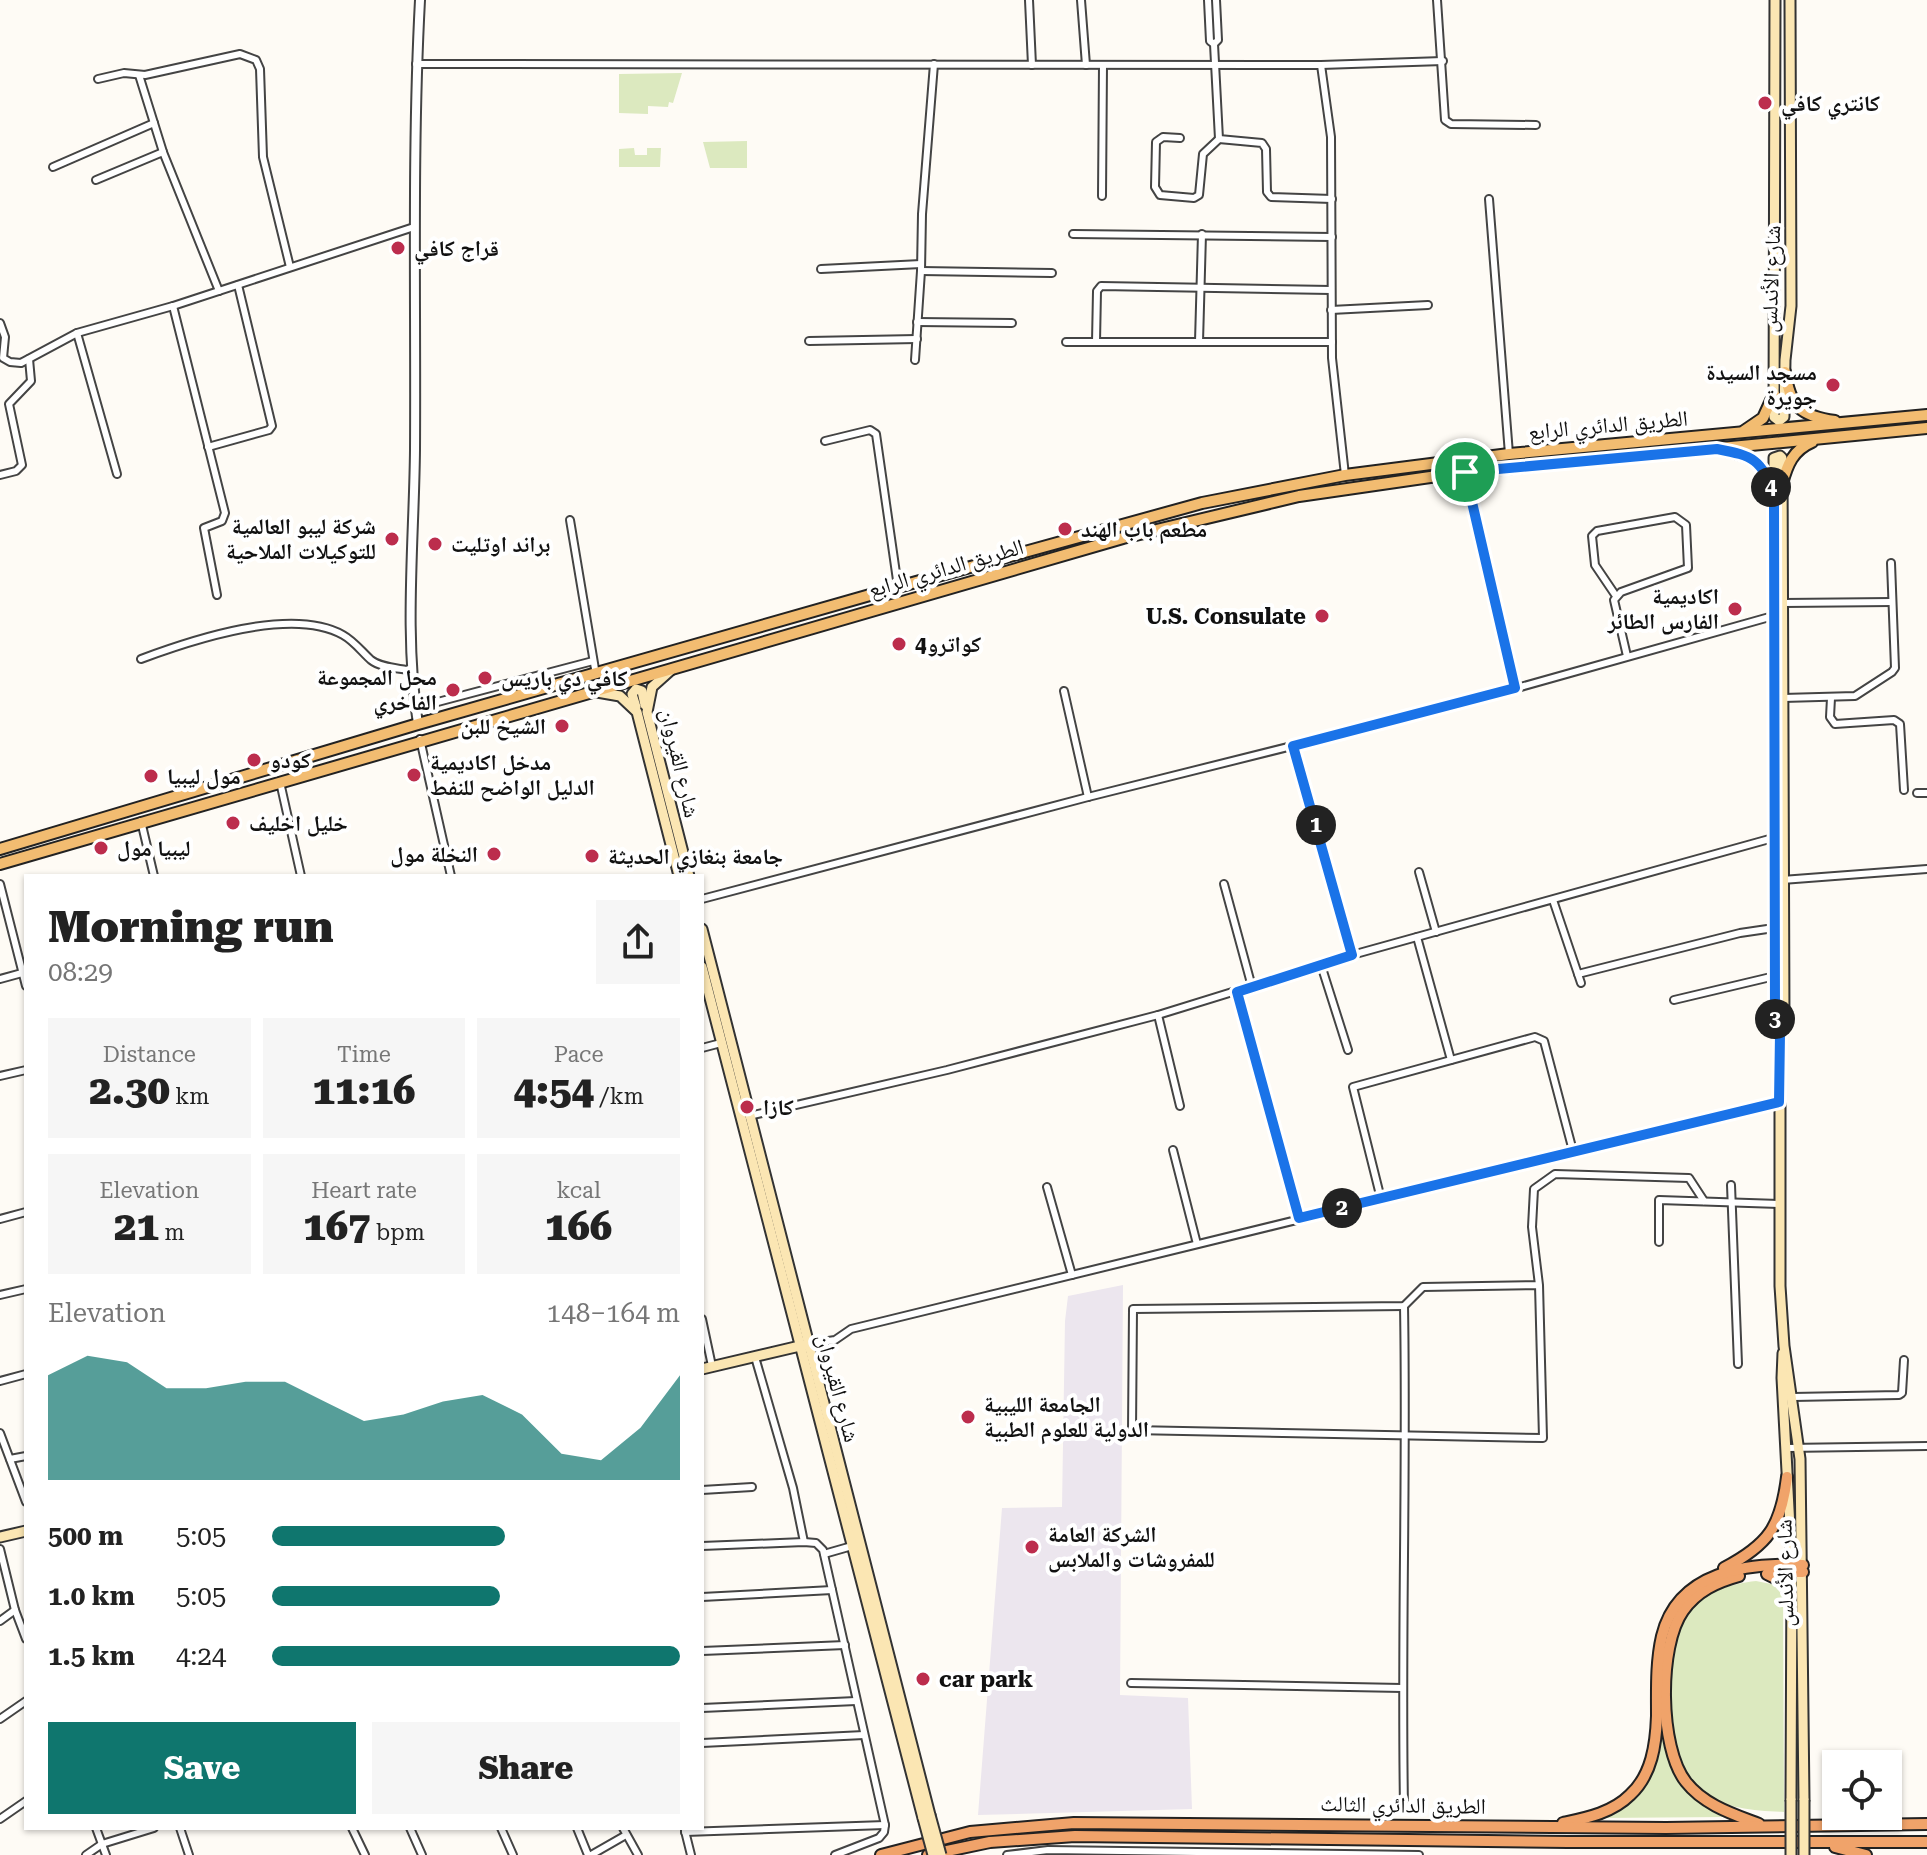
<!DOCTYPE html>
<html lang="en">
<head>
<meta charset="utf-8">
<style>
  body { margin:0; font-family:"Roboto Serif","Noto Naskh Arabic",serif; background:#f6f6f6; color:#222; height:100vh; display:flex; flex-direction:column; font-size:30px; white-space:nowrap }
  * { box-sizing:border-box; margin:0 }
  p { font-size:26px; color:#767676 }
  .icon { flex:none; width:44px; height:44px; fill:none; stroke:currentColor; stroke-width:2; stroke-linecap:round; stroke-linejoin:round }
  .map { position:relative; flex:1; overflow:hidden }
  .sheet { position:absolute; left:24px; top:874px; width:680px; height:956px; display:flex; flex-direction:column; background:#fff; border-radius:0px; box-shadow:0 2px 6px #0004 }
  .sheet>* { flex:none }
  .fabs { position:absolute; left:1822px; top:1750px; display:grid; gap:16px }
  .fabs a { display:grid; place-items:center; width:80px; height:80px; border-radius:0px; background:#fff; box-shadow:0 2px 6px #0004; font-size:40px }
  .pin { position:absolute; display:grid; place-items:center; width:68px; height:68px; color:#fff; margin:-34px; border:4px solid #fff; border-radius:50%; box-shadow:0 2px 8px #0007 }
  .km { position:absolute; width:40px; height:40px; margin:-20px; border-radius:50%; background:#222; color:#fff; font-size:22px; line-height:40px; text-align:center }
  .round { display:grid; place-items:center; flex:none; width:84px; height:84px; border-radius:0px; background:#f6f6f6 }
  .headline { display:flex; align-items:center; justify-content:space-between; height:136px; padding:0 24px }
  h1 { font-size:44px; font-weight:800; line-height:60px }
  .figures { display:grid; grid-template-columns:repeat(3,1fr); gap:12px; height:136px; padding:8px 24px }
  .figures div { display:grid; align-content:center; border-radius:0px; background:#f6f6f6; text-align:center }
  .figures b { font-size:40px; font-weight:800 }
  .figures small { font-size:22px; font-weight:400 }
  .figures p { font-size:22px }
  .chart { height:224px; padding:16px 24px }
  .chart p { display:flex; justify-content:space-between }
  .chart svg { width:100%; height:144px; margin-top:8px; fill:#0f766e; opacity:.7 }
  .primary-button { display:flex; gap:16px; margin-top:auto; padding:16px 24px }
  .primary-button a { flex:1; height:92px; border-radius:0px; background:#0f766e; color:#fff; font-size:32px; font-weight:800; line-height:92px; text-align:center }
  .primary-button a+a { background:#f6f6f6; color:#222 }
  ul { padding:0 24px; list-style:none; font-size:26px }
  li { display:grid; grid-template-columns:128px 96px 1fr; align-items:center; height:60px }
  li i { height:20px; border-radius:10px; background:#0f766e }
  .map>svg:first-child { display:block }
  .industrial { fill:#ece6ee }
  .green { fill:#dce9bf }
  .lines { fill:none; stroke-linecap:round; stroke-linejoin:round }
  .minor-casing { stroke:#444; stroke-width:10 }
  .tertiary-casing { stroke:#444; stroke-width:12 }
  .secondary-casing { stroke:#333; stroke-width:13 }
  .primary-casing { stroke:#222; stroke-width:14 }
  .trunk-casing { stroke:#222; stroke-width:14 }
  .minor { stroke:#fff; stroke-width:6 }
  .tertiary { stroke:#fff; stroke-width:8 }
  .secondary { stroke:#fbe6b3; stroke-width:9 }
  .primary { stroke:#f2bc71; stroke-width:10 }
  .trunk { stroke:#f0a36a; stroke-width:10 }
  .secondary-bridge-casing { stroke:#333; stroke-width:13; stroke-linecap:butt }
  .secondary-bridge { stroke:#fbe6b3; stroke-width:9 }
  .route-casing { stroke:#fff; stroke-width:16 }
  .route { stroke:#1a73e8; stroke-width:10 }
  .poi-dot { fill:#bc2d4d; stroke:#fff; stroke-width:3 }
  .labels { text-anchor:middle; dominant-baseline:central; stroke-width:8; stroke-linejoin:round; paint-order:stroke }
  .poi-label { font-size:22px; font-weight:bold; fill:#111; stroke:#fff; text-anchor:start }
  .street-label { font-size:22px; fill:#111; stroke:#fff }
</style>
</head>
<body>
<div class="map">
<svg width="1927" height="1855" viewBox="0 0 1927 1855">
  <rect width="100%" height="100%" fill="#fefbf5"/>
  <polygon class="industrial" points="1123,1285 1120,1695 1188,1698 1192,1809 978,1815 1002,1508 1062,1507 1065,1321 1068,1296"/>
  <g class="green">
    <polygon points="682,73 673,103 669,102 668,107 648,106 648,114 619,113 619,74"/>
    <polygon points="747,141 747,168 710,168 703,142"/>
    <polygon points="634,148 635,155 647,155 647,148 661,148 660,167 619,167 619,149"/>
    <path d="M1756,1581L1776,1585L1783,1598L1784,1812C1756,1811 1725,1809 1702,1792C1663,1763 1661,1645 1691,1609C1707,1590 1732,1584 1756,1581Z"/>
    <path d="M1661,1733C1671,1778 1684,1797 1726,1817L1599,1818L1654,1765Z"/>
  </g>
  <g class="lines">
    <defs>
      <g id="minor">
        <polyline points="1029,0 1032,65"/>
        <polyline points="1081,0 1086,65"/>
        <polyline points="1208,0 1210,41 1214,44 1219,139 1262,143 1266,149 1267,192 1271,197 1332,199"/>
        <polyline points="1437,0 1445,120 1451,124 1536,125"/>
        <polyline points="1214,44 1218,40 1216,0"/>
        <polyline points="416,64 1321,65 1443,61"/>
        <polyline points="1321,65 1331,137 1332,358 1345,475"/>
        <polyline points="139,75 163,152 219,291"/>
        <polyline points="98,79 124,73 145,75 240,54 256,60 260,69 263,157 290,267"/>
        <polyline points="1180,138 1163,137 1156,142 1155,187 1160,195 1194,198 1199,195 1203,154 1219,139"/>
        <polyline points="53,167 154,123"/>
        <polyline points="96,180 163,152"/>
        <polyline points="1102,196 1103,65"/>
        <polyline points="1489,199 1509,454"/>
        <polyline points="1073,234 1332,237"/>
        <polyline points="821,269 921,264"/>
        <polyline points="921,271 1052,273"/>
        <polyline points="173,306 225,513 222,521 204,528 217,595"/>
        <polyline points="1331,310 1428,305"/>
        <polyline points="917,322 1012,323"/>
        <polyline points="0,323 5,337 3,358 10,362 21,363 77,333 173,306 414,227"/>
        <polyline points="77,333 117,474"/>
        <polyline points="809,341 917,339"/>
        <polyline points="1066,342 1332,342"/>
        <polyline points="1096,342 1097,291 1101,286 1331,290"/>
        <polyline points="1199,342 1202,234"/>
        <polyline points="915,360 921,271 922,214 934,64"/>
        <polyline points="825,441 870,430 876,434 898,587"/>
        <polyline points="208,447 269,430 272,426 238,285"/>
        <polyline points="1466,473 1515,688"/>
        <polyline points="0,475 16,471 22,465 9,404 31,381 29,359"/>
        <polyline points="570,520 596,675"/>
        <polyline points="1616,596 1595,565 1592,536 1597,531 1675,517 1686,525 1688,568 1621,592 1614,600 1627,656"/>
        <polyline points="1783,603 1892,602"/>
        <path d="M141,659C192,640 292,606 343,635C354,641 362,652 371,660C381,668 399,668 412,671"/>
        <polyline points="1064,691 1088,797"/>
        <polyline points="1783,698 1855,696 1892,672 1895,668 1891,563"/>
        <polyline points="1831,698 1830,717 1835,724 1894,720 1900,724 1904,790"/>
        <polyline points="415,708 593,661"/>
        <polyline points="420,739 451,876"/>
        <polyline points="1293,746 1352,955"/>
        <polyline points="280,782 301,876"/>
        <polyline points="1917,793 1927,793"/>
        <polyline points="141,821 154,876"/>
        <polyline points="1419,872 1436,932"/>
        <polyline points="1782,880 1927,869"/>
        <polyline points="0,884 26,986"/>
        <polyline points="1224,884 1252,987"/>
        <polyline points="702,899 1088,797 1460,704 1773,616"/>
        <polyline points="1553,900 1581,983"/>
        <polyline points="1417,937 1451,1060"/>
        <polyline points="1321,965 1348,1050"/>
        <polyline points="1578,974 1740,933 1774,928"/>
        <polyline points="0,979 22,973"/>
        <polyline points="1237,992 1299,1218"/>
        <polyline points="1674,1000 1775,976"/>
        <polyline points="1158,1015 1180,1106"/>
        <polyline points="702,1048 721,1043"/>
        <polyline points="0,1076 26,1070"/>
        <polyline points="749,1116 947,1070 1158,1015 1352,955 1773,838"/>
        <polyline points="1173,1150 1197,1244"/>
        <polyline points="1731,1185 1738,1364"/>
        <polyline points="1047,1187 1072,1275"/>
        <polyline points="1381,1199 1353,1087 1535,1037 1544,1041 1573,1151"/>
        <polyline points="0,1219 26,1212"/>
        <polyline points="1659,1242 1659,1200 1779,1204"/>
        <polyline points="1539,1285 1423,1287 1404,1306 1133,1309 1132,1430 1543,1438 1539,1285 1532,1227 1534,1189 1555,1174 1689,1178 1704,1201"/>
        <polyline points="0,1295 26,1289"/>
        <polyline points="702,1319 712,1366"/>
        <polyline points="808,1344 835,1340 851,1329 1779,1102"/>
        <polyline points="755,1357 793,1488 804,1542"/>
        <polyline points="0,1381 26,1374"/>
        <polyline points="1793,1397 1899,1395 1902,1393 1904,1360"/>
        <polyline points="0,1433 26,1502"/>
        <polyline points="1787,1448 1927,1446"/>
        <polyline points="10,1459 26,1456"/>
        <polyline points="702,1490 752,1487"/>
        <polyline points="702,1546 804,1542 816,1543 823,1550 885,1825 884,1832 879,1838 835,1855"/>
        <polyline points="0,1549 15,1610 26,1639"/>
        <polyline points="824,1554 852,1546"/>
        <polyline points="702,1597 832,1590"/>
        <polyline points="0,1621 15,1610"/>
        <polyline points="702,1651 845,1645"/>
        <polyline points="1131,1683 1402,1688"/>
        <polyline points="702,1708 856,1701"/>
        <polyline points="0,1719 26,1701"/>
        <polyline points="702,1743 864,1735"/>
        <path d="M1404,1806C1401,1639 1407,1472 1404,1306"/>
        <polyline points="0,1819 26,1801"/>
        <polyline points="96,1828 106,1855"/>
        <polyline points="180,1828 189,1855"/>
        <polyline points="352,1828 365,1855"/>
        <polyline points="410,1828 422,1855"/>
        <polyline points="501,1828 513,1855"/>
        <polyline points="577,1828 588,1855"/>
        <polyline points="623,1828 638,1855"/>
        <polyline points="685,1831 691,1855"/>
        <polyline points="685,1832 885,1825"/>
        <polyline points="86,1855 102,1844 154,1828"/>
        <polyline points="591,1855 626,1835"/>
        <polyline points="1007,1855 1048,1850 1419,1855"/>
      </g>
      <path id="tertiary" d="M418,724C404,635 414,541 415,450C416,300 412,150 420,0"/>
      <g id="secondary">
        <polyline points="1775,0 1774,417 1779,421 1784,417 1785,360 1791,306 1790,0"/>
        <polyline points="671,670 652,687 647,712 689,876"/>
        <polyline points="597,692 620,696 637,712 679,876"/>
        <polyline points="636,707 632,694 636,689 642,691 645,705"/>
        <polyline points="702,929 930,1815"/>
        <polyline points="702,967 923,1818"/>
        <polyline points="1780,1034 1775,1023 1774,458 1780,456 1782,458 1784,1023 1780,1034 1780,1286 1784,1346 1800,1459 1804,1800"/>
        <polyline points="1783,1353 1782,1378 1792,1565 1791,1800"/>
        <polyline points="702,1369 804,1345"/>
        <polyline points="0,1537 26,1531"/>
      </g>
      <g id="primary">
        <path d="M1785,372C1790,407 1801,416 1835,421"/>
        <polyline points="1744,431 1763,418 1774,394"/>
        <path d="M1726,451C1759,457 1763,465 1774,495"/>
        <path d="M1782,484C1787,465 1793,450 1812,442"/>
        <polyline points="0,849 418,724 898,587 1202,503 1345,475 1509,454 1927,415"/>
        <polyline points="0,864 1123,538 1299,496 1451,474 1927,428"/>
      </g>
      <g id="trunk">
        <path d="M1724,1568C1768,1545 1781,1527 1787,1477"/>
        <polyline points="1771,1572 1803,1572"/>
        <polyline points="1767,1574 1781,1581 1792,1595"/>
        <path d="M1739,1576C1717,1582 1697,1591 1683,1611C1658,1646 1659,1748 1686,1782C1704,1805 1733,1814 1759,1824"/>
        <path d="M1563,1823C1586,1818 1612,1813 1630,1795C1652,1775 1656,1744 1657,1716C1657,1689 1656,1662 1662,1636C1678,1571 1747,1563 1803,1565"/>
        <polyline points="1835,1847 1866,1855"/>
        <polyline points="881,1855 970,1832 1074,1823 1666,1828 1927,1824"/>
        <polyline points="928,1855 990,1842 1075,1836 1568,1842 1927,1842"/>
      </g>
    </defs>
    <use href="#minor" class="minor-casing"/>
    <use href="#tertiary" class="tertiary-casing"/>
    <use href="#secondary" class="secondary-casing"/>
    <use href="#primary" class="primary-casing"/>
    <use href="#trunk" class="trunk-casing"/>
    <use href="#minor" class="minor"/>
    <use href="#tertiary" class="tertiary"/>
    <use href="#secondary" class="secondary"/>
    <use href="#primary" class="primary"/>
    <use href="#trunk" class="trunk"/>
    <defs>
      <g id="secondary-bridge">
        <polyline points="930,1815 941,1855"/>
        <polyline points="923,1818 933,1855"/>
        <polyline points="1791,1855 1791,1800"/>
        <polyline points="1804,1855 1804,1800"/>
      </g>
    </defs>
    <use href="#secondary-bridge" class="secondary-bridge-casing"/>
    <use href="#secondary-bridge" class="secondary-bridge"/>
  </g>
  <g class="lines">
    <defs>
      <path id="route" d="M1717,449C1754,456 1761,459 1774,495L1775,1023L1780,1034L1779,1102L1299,1218L1237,992L1352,955L1293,746L1515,688L1465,472Z"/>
    </defs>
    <use href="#route" class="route-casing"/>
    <use href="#route" class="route"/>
  </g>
  <g class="poi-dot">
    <circle cx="1765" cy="103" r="8"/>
    <circle cx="398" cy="248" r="8"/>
    <circle cx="1833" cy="385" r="8"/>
    <circle cx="1065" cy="529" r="8"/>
    <circle cx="392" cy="539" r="8"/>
    <circle cx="435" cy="544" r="8"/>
    <circle cx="1735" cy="609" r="8"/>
    <circle cx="1322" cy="616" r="8"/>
    <circle cx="899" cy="644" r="8"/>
    <circle cx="485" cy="678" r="8"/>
    <circle cx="453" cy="690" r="8"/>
    <circle cx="562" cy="726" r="8"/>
    <circle cx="254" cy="760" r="8"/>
    <circle cx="414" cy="775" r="8"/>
    <circle cx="151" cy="776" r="8"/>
    <circle cx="233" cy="823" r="8"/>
    <circle cx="101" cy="848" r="8"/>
    <circle cx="494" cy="854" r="8"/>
    <circle cx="592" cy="856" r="8"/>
    <circle cx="747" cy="1107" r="8"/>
    <circle cx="968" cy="1417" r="8"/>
    <circle cx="1032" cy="1547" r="8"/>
    <circle cx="923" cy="1679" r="8"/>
  </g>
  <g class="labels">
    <g class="poi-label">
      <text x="1781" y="103">كانتري كافي</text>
      <text x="414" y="248">قراج كافي</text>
      <text x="1817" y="372" text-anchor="end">مسجد السيدة<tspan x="1817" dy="25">جويرة</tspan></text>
      <text x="376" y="526" text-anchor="end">شركة ليبو العالمية<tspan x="376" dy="25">للتوكيلات الملاحية</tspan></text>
      <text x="1081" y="529">مطعم باب الهند</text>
      <text x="451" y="544">براند اوتليت</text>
      <text x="1719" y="596" text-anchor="end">اكاديمية<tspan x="1719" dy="25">الفارس الطائر</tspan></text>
      <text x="1306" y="616" text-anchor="end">U.S. Consulate</text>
      <text x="915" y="644">كواترو4</text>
      <text x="437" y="677" text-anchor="end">محل المجموعة<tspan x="437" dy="25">الفاخري</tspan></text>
      <text x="501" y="678">كافي دي باريس</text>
      <text x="546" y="726" text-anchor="end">الشيخ للبن</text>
      <text x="270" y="760">كودو</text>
      <text x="430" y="762">مدخل اكاديمية<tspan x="430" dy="25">الدليل الواضح للنفط</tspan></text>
      <text x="167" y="776">مول ليبيا</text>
      <text x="249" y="823">خليل اخليف</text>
      <text x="117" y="848">ليبيا مول</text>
      <text x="478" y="854" text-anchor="end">النخلة مول</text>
      <text x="608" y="856">جامعة بنغازي الحديثة</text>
      <text x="763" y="1107">كازا</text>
      <text x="984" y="1404">الجامعة الليبية<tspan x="984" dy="25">الدولية للعلوم الطبية</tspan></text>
      <text x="1048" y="1534">الشركة العامة<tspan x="1048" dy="25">للمفروشات والملابس</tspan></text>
      <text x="939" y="1679">car park</text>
    </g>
    <g class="street-label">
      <text transform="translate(1771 279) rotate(-88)">شارع الأندلس</text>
      <text transform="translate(1608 425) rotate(-5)">الطريق الدائري الرابع</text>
      <text transform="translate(946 568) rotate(-16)">الطريق الدائري الرابع</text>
      <text transform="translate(680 763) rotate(77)">شارع القيروان</text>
      <text transform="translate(838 1388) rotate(75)">شارع القيروان</text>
      <text transform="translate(1785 1573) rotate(-91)">شارع الأندلس</text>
      <text transform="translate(1403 1805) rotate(1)">الطريق الدائري الثالث</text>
    </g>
  </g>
</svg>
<div class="fabs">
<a><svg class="icon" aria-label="locate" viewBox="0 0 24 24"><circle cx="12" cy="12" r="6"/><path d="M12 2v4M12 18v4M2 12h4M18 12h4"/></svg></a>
</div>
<div class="pin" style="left:1465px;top:472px;background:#1e9e55"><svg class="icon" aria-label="arrive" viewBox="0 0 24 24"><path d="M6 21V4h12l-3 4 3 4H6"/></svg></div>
<b class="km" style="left:1316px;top:825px">1</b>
<b class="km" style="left:1342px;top:1208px">2</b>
<b class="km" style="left:1775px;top:1019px">3</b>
<b class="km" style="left:1771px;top:487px">4</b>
<section class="sheet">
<div class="headline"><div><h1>Morning run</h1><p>08:29</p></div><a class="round"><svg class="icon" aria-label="share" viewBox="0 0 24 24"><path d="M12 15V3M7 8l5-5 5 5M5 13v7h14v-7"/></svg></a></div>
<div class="figures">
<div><p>Distance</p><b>2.30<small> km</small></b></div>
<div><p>Time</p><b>11:16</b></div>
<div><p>Pace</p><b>4:54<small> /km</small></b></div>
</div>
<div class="figures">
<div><p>Elevation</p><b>21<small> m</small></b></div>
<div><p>Heart rate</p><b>167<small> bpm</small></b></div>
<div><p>kcal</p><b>166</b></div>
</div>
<div class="chart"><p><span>Elevation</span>148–164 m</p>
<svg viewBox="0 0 160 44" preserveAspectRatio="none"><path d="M0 44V12L10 6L20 8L30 16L40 16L50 14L60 14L70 20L80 26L90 24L100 20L110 18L120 24L130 36L140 38L150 28L160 12V44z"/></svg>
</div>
<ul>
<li><b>500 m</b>5:05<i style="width:57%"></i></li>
<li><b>1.0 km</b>5:05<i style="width:56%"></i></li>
<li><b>1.5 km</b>4:24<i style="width:100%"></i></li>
</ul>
<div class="primary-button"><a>Save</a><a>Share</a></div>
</section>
</div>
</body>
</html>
